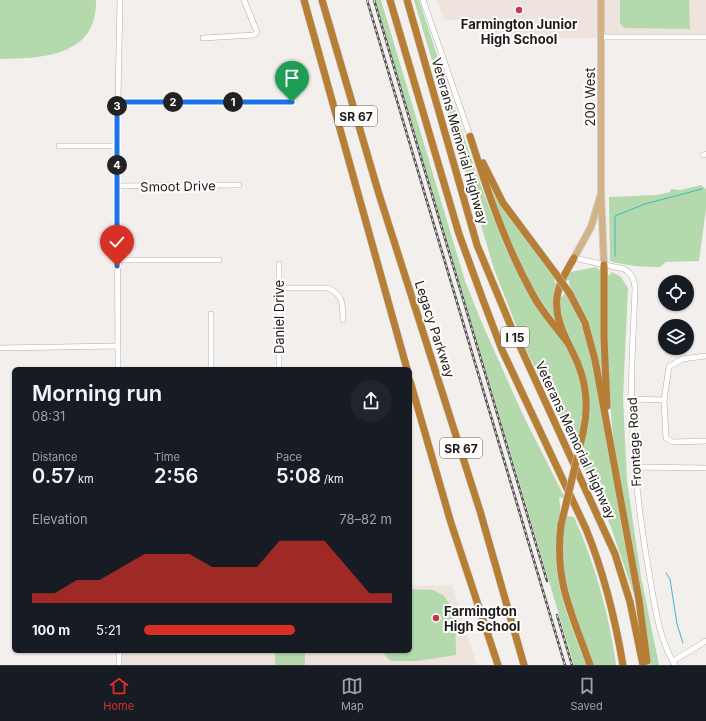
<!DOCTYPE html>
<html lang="en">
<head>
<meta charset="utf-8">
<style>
  body { margin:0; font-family:Inter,sans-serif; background:#20242c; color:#f1f3f6; height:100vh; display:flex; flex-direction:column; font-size:15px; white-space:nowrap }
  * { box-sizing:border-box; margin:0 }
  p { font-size:13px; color:#9ea1a6 }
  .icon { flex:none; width:22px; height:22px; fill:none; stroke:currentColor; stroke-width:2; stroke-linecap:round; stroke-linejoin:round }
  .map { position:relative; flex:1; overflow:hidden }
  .side { position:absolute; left:12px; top:367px; width:400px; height:286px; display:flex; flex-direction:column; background:#171b24; border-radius:6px; box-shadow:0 1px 3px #0004 }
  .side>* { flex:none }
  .buttons { position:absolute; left:658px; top:275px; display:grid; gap:8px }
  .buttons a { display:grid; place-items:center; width:36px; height:36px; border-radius:50%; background:#171b24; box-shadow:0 1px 3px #0004; font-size:20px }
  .pin { position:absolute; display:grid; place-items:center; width:34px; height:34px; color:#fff; margin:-41px -17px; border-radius:50% 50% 50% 0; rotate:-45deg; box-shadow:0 0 4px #0007 }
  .pin .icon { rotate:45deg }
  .km { position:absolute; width:20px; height:20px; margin:-10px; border-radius:50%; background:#222; color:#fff; font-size:11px; line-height:20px; text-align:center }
  .round { display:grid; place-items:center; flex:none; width:42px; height:42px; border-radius:21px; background:#20242c }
  .head { display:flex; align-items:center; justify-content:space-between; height:68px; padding:0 20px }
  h1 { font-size:22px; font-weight:600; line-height:30px }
  .stats { display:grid; grid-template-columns:repeat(3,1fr); gap:6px; height:68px; padding:4px 20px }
  .stats div { display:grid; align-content:center }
  .stats b { font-size:20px; font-weight:600 }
  .stats small { font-size:11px; font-weight:400 }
  .stats p { font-size:11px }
  .chart { height:112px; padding:8px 20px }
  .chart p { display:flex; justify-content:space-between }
  .chart svg { width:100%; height:72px; margin-top:4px; fill:#d93025; opacity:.7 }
  ul { padding:0 20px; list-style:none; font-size:13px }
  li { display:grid; grid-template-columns:64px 48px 1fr; align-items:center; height:30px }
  li i { height:10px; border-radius:5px; background:#d93025 }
  .tab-bar { display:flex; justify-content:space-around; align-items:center; height:56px; border-top:1px solid #363941; background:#171b24; font-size:11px; color:#9ea1a6 }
  .tab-bar a { display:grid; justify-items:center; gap:2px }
  .tab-bar .current { color:#d93025 }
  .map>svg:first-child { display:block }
  .built { fill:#eee3dd }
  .green { fill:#b3d9ad }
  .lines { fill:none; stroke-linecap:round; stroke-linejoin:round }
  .stream { stroke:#3abbc5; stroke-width:1 }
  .minor-casing { stroke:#b2aead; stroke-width:6 }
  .major-casing { stroke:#cdcdcd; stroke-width:8 }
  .highway-casing { stroke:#cdcdcd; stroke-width:8 }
  .minor { stroke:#fff; stroke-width:5 }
  .major { stroke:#d3b286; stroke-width:6 }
  .highway { stroke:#b67f35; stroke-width:7 }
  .rail-casing { stroke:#545151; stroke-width:2.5 }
  .rail { stroke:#fffdfc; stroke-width:1; stroke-dasharray:3; stroke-linecap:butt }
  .highway-bridge-casing { stroke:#cdcdcd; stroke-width:8; stroke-linecap:butt }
  .highway-bridge { stroke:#b67f35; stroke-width:7 }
  .route-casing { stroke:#fff; stroke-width:8 }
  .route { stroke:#1a73e8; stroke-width:5 }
  .poi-dot { fill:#c63652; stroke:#fffdfc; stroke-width:1.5 }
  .labels { text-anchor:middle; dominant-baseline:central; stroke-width:4; stroke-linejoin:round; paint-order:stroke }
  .shield { fill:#fffdfc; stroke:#605e5e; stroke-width:1 }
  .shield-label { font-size:12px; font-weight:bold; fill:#1c1a1a }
  .poi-label { font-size:13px; font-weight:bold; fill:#1c1a1a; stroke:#fffdfc }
  .street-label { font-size:13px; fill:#1c1a1a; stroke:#fffdfc }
</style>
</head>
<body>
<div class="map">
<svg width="706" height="665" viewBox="0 0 706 665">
  <rect width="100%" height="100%" fill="#f3efed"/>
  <g class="built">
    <polygon points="437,0 597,0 597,38 481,38 480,20 444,20"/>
    <rect x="604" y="0" width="102" height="35"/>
    <polygon points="452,585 477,665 121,665 122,651 410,651 410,586"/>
  </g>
  <g class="green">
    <path d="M0,0H96C97,57 43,58 0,59Z"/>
    <path d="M375,0H381L465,281L481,321L523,415L564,496V498L559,497C563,519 555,542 556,564C559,599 574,633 586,665H574Z"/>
    <path d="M414,0H419C445,79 469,158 500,235C507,254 517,272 528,289C546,319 572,346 580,381C584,400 582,419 579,438H572L577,448L576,451L523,343L494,269Z"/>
    <polygon points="620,0 689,0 690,29 624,28 620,23"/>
    <polygon points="482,169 509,218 553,275 555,283 558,282 553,300 557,323 534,290 515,257"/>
    <path d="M701,185L706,189V209L699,261L666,262L660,267C642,267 627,266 610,261L609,197L657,195L670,192L671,189L681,190Z"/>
    <path d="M596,267L600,270L604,392C599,368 596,344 588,322C582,308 569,294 569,280L566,281L570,272Z"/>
    <polygon points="612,272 621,277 628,288 623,398 627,481 641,577 659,665 650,665 614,449 609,391 606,278"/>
    <polygon points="566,293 583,329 591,355 634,595 611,527 580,459 581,456 586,456 583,445 587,428 578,355 563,322 559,299"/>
    <path d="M565,516L574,517C595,564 609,614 616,665H592L568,601L561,563Z"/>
    <polygon points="410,589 433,590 443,595 455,611 456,655 417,661 391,661 384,654 384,651 410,651"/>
    <rect x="275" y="651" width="30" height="14"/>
  </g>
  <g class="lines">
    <g class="stream">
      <polyline points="615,256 615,216 645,204 702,189"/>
      <polyline points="666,573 670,579 677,624 683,643"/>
    </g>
    <defs>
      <g id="minor">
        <polyline points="423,0 470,136"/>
        <polyline points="601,37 706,37"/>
        <polyline points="203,38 254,35 257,32 244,0"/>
        <polyline points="117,102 292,102"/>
        <polyline points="59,146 117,146"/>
        <polyline points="703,155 706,154"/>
        <polyline points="117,186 239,185"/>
        <path d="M574,258L624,269C632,273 634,279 635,288C634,328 630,369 632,409C633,466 640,522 650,578C655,608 659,639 675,665"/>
        <polyline points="117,260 219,260"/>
        <polyline points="279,264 279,369"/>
        <path d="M279,288H327C343,293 343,305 343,320"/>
        <polyline points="0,348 117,346"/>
        <polyline points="706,356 682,359 669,367 664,400 666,438 673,442 706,441"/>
        <polyline points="118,369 117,146 120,0"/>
        <polyline points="211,369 211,314"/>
        <polyline points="632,399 664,400"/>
        <polyline points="635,467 706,468"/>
        <polyline points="673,661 706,641"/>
        <polyline points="119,665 119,651"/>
      </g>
      <g id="major">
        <polyline points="601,0 601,193 604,265"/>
        <polyline points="574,258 591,227 600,197"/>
      </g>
      <g id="highway">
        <polyline points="304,0 407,369"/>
        <polyline points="322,0 378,191 480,511 524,665"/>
        <path d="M390,0L459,234L483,300L502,350L586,529C604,573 615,618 623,665"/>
        <polyline points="407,0 477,245 512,329 615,554 630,602 643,665"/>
        <path d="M470,136C487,190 505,245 533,295C542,312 556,327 567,342"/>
        <polyline points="483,163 503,203 556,274"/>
        <path d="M574,258C567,270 559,283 557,297C554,322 569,342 578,364C587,386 588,411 583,433"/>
        <polyline points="604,265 604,338 607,406"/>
        <polyline points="570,294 585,323 595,360 639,600 647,661"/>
        <polyline points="410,381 451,523 498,665"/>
        <path d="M561,525C554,582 572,613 590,665"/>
      </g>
    </defs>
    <use href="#minor" class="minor-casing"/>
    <use href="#major" class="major-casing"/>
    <use href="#highway" class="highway-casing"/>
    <use href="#minor" class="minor"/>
    <use href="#major" class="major"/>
    <use href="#highway" class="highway"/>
    <defs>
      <g id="rail">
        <polyline points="367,0 565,665"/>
        <polyline points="374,0 547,581"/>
        <polyline points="557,615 572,665"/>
      </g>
    </defs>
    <use href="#rail" class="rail-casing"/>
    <use href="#rail" class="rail"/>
    <defs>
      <g id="highway-bridge">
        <polyline points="556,274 570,294"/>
        <polyline points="561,525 583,433"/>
      </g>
    </defs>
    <use href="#highway-bridge" class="highway-bridge-casing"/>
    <use href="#highway-bridge" class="highway-bridge"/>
  </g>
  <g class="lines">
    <defs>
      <polyline id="route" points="117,266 117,102 292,102"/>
    </defs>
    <use href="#route" class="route-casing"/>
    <use href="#route" class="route"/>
  </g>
  <g class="poi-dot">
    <circle cx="519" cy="10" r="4"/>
    <circle cx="436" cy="618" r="4"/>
  </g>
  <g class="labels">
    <g class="shield">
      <rect x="335" y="106" width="42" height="20" rx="3"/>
      <rect x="501" y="327" width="28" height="20" rx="3"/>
      <rect x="440" y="438" width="42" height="20" rx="3"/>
    </g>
    <g class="shield-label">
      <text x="356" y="116">SR 67</text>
      <text x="515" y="337">I 15</text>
      <text x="461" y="448">SR 67</text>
    </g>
    <g class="poi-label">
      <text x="519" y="24">Farmington Junior<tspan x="519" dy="15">High School</tspan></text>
      <text x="444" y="611" text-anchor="start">Farmington<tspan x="444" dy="15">High School</tspan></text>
    </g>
    <g class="street-label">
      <text transform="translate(590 97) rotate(-90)">200 West</text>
      <text transform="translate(460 141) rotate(74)">Veterans Memorial Highway</text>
      <text transform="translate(178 186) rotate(-1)">Smoot Drive</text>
      <text transform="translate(279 317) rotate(-90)">Daniel Drive</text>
      <text transform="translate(435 329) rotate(72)">Legacy Parkway</text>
      <text transform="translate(576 440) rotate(65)">Veterans Memorial Highway</text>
      <text transform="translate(634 442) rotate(-93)">Frontage Road</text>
    </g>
  </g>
</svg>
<div class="buttons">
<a><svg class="icon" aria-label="locate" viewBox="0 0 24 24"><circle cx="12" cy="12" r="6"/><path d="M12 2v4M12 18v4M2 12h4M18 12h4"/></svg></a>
<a><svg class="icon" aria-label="layers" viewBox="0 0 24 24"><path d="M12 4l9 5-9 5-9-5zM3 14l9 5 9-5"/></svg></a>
</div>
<div class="pin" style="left:292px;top:102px;background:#1e9e55"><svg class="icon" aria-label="arrive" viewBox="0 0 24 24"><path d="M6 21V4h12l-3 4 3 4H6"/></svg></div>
<div class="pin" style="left:117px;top:266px;background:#d93025"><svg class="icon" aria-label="check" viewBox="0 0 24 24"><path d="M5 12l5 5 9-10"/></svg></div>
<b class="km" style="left:233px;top:102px">1</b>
<b class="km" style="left:173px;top:102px">2</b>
<b class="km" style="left:117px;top:106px">3</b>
<b class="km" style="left:117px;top:165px">4</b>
<section class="side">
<div class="head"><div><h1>Morning run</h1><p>08:31</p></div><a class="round"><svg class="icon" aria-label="share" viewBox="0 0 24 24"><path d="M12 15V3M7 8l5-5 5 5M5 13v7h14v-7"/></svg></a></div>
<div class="stats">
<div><p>Distance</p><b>0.57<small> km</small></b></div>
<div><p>Time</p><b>2:56</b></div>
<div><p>Pace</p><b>5:08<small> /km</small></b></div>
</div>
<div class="chart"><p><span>Elevation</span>78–82 m</p>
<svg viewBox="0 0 160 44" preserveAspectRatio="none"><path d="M0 44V38L10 38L20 30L30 30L40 22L50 14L60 14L70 14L80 22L90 22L100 22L110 6L120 6L130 6L140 22L150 38L160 38V44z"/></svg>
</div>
<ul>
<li><b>100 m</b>5:21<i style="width:61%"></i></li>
</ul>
</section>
</div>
<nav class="tab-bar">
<a class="current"><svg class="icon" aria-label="home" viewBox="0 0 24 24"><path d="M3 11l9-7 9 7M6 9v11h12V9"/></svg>Home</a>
<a><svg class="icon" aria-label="map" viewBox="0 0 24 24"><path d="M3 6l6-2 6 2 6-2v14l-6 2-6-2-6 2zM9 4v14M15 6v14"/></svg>Map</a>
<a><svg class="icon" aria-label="saved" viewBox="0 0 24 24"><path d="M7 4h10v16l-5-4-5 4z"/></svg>Saved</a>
</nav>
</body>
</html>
